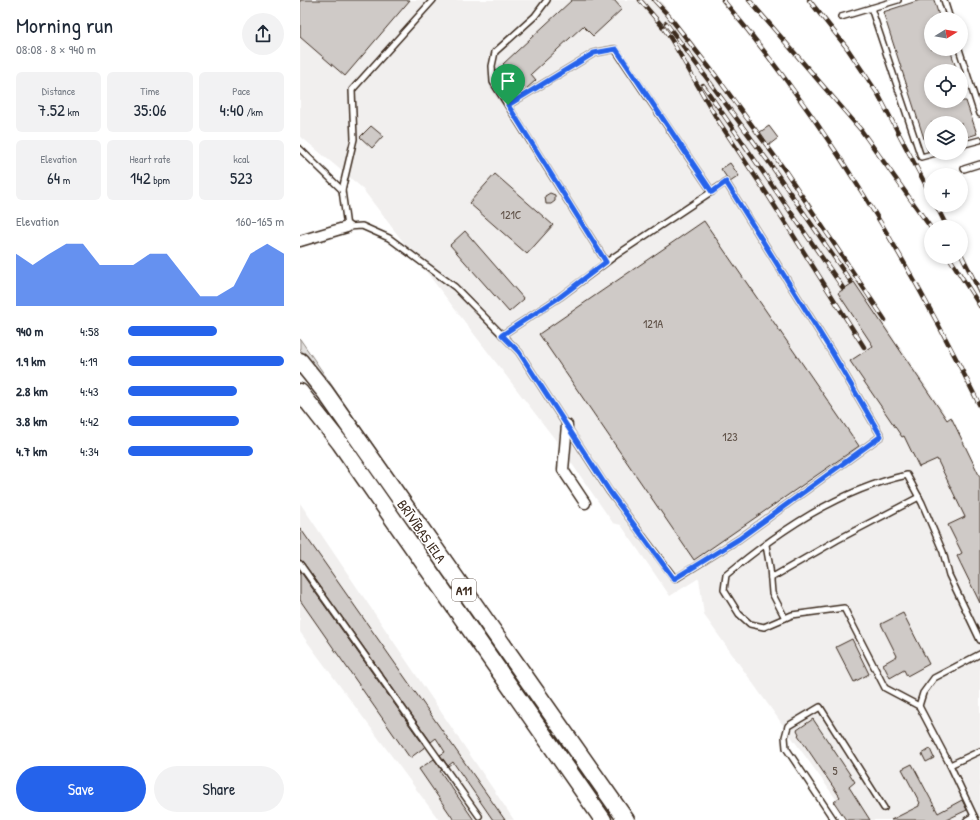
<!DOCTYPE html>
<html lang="en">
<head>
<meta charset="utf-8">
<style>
  body { margin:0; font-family:"Patrick Hand",sans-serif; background:#f2f2f3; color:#1f2937; height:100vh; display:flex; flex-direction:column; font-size:15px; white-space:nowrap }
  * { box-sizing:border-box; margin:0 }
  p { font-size:13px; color:#747a83 }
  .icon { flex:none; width:22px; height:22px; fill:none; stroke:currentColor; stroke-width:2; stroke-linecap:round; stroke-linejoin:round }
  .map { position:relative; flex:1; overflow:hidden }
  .sheet { display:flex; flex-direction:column; background:#fff; width:300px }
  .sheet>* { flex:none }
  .needle { width:26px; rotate:79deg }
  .buttons { position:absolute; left:624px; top:12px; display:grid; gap:8px }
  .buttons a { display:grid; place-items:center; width:44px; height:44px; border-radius:50%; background:#fff; box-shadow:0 2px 6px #0003; font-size:20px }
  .pin { position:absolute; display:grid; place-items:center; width:34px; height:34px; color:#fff; margin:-41px -17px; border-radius:50% 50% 50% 0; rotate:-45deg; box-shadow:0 0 4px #0007 }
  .pin .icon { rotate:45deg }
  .round { display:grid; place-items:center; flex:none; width:42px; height:42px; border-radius:21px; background:#f2f2f3 }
  .summary { display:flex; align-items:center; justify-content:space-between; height:68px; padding:0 16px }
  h1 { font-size:22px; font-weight:600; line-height:30px }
  .figures { display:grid; grid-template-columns:repeat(3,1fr); gap:6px; height:68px; padding:4px 16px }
  .figures div { display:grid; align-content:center; border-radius:6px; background:#f2f2f3; text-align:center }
  .figures b { font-size:17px; font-weight:600 }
  .figures small { font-size:11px; font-weight:400 }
  .figures p { font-size:11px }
  .chart { height:112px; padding:8px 16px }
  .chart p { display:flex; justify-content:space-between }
  .chart svg { width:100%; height:72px; margin-top:4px; fill:#2563eb; opacity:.7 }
  .button { display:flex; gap:8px; margin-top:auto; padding:8px 16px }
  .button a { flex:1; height:46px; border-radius:24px; background:#2563eb; color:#fff; font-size:16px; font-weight:600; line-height:46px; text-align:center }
  .button a+a { background:#f2f2f3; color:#1f2937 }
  ul { padding:0 16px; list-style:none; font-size:13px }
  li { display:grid; grid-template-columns:64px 48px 1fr; align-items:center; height:30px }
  li i { height:10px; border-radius:5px; background:#2563eb }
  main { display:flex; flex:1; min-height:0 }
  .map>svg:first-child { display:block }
  .built { fill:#f1efee }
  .green { fill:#e2e0de; stroke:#8e857e }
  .building { fill:#cfcac7; stroke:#3b2a1e }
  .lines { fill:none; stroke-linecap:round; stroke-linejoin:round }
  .service-casing { stroke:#3b2a1e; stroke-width:8 }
  .minor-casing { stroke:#3b2a1e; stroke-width:13 }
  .trunk-casing { stroke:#3b2a1e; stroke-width:19 }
  .service { stroke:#fff; stroke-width:5 }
  .minor { stroke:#fff; stroke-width:10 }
  .trunk { stroke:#fff; stroke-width:16 }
  .rail-casing { stroke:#3b2a1e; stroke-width:4.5 }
  .rail { stroke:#fff; stroke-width:3; stroke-dasharray:9; stroke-linecap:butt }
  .route-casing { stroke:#fff; stroke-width:8 }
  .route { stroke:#2563eb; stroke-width:5 }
  .labels { text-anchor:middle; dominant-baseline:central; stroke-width:3; stroke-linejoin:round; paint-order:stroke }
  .number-label { font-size:12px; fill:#605248 }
  .shield { fill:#fff; stroke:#766a62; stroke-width:1 }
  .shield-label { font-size:13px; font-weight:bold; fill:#3b2a1e }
  .street-label { font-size:14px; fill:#3b2a1e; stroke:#fff }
</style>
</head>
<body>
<main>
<section class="sheet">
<div class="summary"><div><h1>Morning run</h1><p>08:08 · 8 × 940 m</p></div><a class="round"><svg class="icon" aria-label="share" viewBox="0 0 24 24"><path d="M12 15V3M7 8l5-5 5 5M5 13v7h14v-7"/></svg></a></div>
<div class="figures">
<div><p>Distance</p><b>7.52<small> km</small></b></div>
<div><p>Time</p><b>35:06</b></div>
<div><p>Pace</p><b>4:40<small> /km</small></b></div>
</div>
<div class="figures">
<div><p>Elevation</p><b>64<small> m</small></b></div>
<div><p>Heart rate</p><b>142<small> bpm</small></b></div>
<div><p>kcal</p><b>523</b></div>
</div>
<div class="chart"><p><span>Elevation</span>160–165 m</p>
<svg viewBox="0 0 160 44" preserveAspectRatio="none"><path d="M0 44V12L10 19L20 12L30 6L40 6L50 19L60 19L70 19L80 12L90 12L100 25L110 38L120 38L130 32L140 12L150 6L160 12V44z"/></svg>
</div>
<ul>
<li><b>940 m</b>4:58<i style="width:57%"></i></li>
<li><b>1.9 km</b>4:19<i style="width:100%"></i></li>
<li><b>2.8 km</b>4:43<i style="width:70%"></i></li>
<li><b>3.8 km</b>4:42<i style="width:71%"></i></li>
<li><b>4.7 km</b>4:34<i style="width:80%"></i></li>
</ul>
<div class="button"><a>Save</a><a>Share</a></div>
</section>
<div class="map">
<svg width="680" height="820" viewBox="0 0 680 820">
  <rect width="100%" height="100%" fill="#fff"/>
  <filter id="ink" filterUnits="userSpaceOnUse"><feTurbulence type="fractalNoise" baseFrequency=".025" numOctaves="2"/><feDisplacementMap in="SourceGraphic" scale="8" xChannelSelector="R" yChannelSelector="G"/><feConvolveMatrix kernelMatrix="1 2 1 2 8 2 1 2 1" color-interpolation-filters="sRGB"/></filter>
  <g filter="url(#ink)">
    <g class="built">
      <polygon points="0,0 360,0 407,61 643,411 680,484 680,820 551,820 404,615 399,578 370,596 321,525 313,523 254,438 61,187 0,136"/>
      <polygon points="0,503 214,820 139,820 0,632"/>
    </g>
    <polygon class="green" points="0,339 46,406 336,820 333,820 18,373 0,349"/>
    <g class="building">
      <polygon points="0,0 110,0 45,76 0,37"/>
      <polygon points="272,0 314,0 322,9 293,36 283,26 231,74 236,80 226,89 203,64"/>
      <polygon points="620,0 634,0 640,19 631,19 631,49 650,49 657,71 631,71 631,101 666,101 677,134 661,139 661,123 631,123 631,150 628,151 583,12"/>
      <polygon points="71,126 83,136 72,148 60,137"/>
      <polygon points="469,126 478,138 469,145 460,132"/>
      <polygon points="430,163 439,176 430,182 421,169"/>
      <polygon points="195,174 253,225 227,254 169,203"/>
      <polygon points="250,193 255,195 255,201 251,204 246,204 245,196"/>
      <polygon points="404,221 559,446 394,560 239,334"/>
      <polygon points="165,231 224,299 209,312 150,245"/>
      <polygon points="554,282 647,420 651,417 680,477 680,603 657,556 662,553 648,525 665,517 637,459 619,467 604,436 602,437 550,361 573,346 538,293"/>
      <polygon points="0,528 205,820 193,820 153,762 148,766 140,755 145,752 136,738 131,742 3,562 0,560"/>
      <polygon points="0,571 125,747 110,758 0,600"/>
      <polygon points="603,613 629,664 607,676 604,670 590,678 583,664 597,656 581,624"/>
      <polygon points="552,639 569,674 554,682 536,647"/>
      <polygon points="513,719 555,782 549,787 570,820 546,820 534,802 540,797 498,735 499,734 497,730"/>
      <polygon points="630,749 634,758 626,762 622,754"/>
      <polygon points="134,759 142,770 140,771 174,820 154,820 119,769"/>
      <polygon points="612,764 638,813 662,800 667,810 646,820 591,820 619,806 619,804 620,803 602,769"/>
    </g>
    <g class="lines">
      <defs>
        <g id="service">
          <polyline points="133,0 52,90 54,139 42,190 47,227 62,226 89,238 155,287 219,352 309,491 375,579 439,539 581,436 533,354 426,182 315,256 260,297 202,335"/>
          <polyline points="247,0 235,16 195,52 192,66 193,82 306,262"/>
          <polyline points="644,0 650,19"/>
          <polyline points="571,8 621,157 636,153"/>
          <polyline points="541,17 598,0"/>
          <polyline points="659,49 680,114"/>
          <polyline points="208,105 294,53 315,49 412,192"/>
          <polyline points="661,145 680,140"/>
          <polyline points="0,149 42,190"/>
          <polyline points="664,169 680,164"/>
          <polyline points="466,545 470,568 472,593 485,618"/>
          <polyline points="0,564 179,816"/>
          <polyline points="471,578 537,540 619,497"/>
          <path d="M619,706L585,688L544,608L492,615L464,627L450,624L439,614L424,590L426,575C479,531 539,490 607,475L622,503L643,552L649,575L680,640"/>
          <polyline points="650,765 680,751"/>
          <polyline points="674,816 650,765 619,706 623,693 634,678 680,654"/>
          <polyline points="534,820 486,748 485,737 488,726 520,707 584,808"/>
          <polyline points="667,820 674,816 676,820"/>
        </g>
        <g id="minor">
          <polyline points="0,241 47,227"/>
          <polyline points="267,425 263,470 285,503"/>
        </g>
        <g id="trunk">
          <polyline points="0,361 25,392 326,820"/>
          <polyline points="0,392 40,443 303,820"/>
        </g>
      </defs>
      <use href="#service" class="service-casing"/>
      <use href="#minor" class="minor-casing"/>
      <use href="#trunk" class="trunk-casing"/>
      <use href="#service" class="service"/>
      <use href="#minor" class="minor"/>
      <use href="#trunk" class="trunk"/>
      <defs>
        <g id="rail">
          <polyline points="340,0 363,27 371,39 417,119 469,197 564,347"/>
          <polyline points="354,0 368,15 416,76 484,169 585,320"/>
          <path d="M423,0C528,125 608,260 680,406"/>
          <polyline points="449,0 561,130 631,228"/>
          <polyline points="509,0 547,48 578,94 631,195"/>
          <polyline points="366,23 473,168 551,282"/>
          <polyline points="403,85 543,288"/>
          <polyline points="636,205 647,227"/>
          <polyline points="661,254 680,292"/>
          <polyline points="649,257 680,306"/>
        </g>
      </defs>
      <use href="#rail" class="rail-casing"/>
      <use href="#rail" class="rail"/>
    </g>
  </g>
  <g class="lines" filter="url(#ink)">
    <defs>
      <polygon id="route" points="316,49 412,192 426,182 533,354 581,436 439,539 374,579 310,492 219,352 202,335 260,297 306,262 208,105 294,53"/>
    </defs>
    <use href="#route" class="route-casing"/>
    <use href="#route" class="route"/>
  </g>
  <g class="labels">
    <g class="number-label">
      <text x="211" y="214">121C</text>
      <text x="353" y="323">121A</text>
      <text x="430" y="436">123</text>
      <text x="535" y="770">5</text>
    </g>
    <rect class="shield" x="152" y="579" width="24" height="22" rx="3"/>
    <g class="shield-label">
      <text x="164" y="590">A11</text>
    </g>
    <g class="street-label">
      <text transform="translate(122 531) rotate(55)">BRĪVĪBAS IELA</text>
    </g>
  </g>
</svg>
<div class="buttons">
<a><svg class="needle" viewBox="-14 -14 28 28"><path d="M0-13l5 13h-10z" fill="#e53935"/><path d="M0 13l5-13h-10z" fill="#747a83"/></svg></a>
<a><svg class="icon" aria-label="locate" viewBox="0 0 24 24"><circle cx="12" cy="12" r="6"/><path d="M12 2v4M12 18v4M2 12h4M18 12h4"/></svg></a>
<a><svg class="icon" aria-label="layers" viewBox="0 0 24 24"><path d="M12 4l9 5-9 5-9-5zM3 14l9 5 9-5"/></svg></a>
<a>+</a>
<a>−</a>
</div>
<div class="pin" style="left:208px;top:105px;background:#1e9e55"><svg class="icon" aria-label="arrive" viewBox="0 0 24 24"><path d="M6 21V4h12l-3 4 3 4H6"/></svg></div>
</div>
</main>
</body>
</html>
